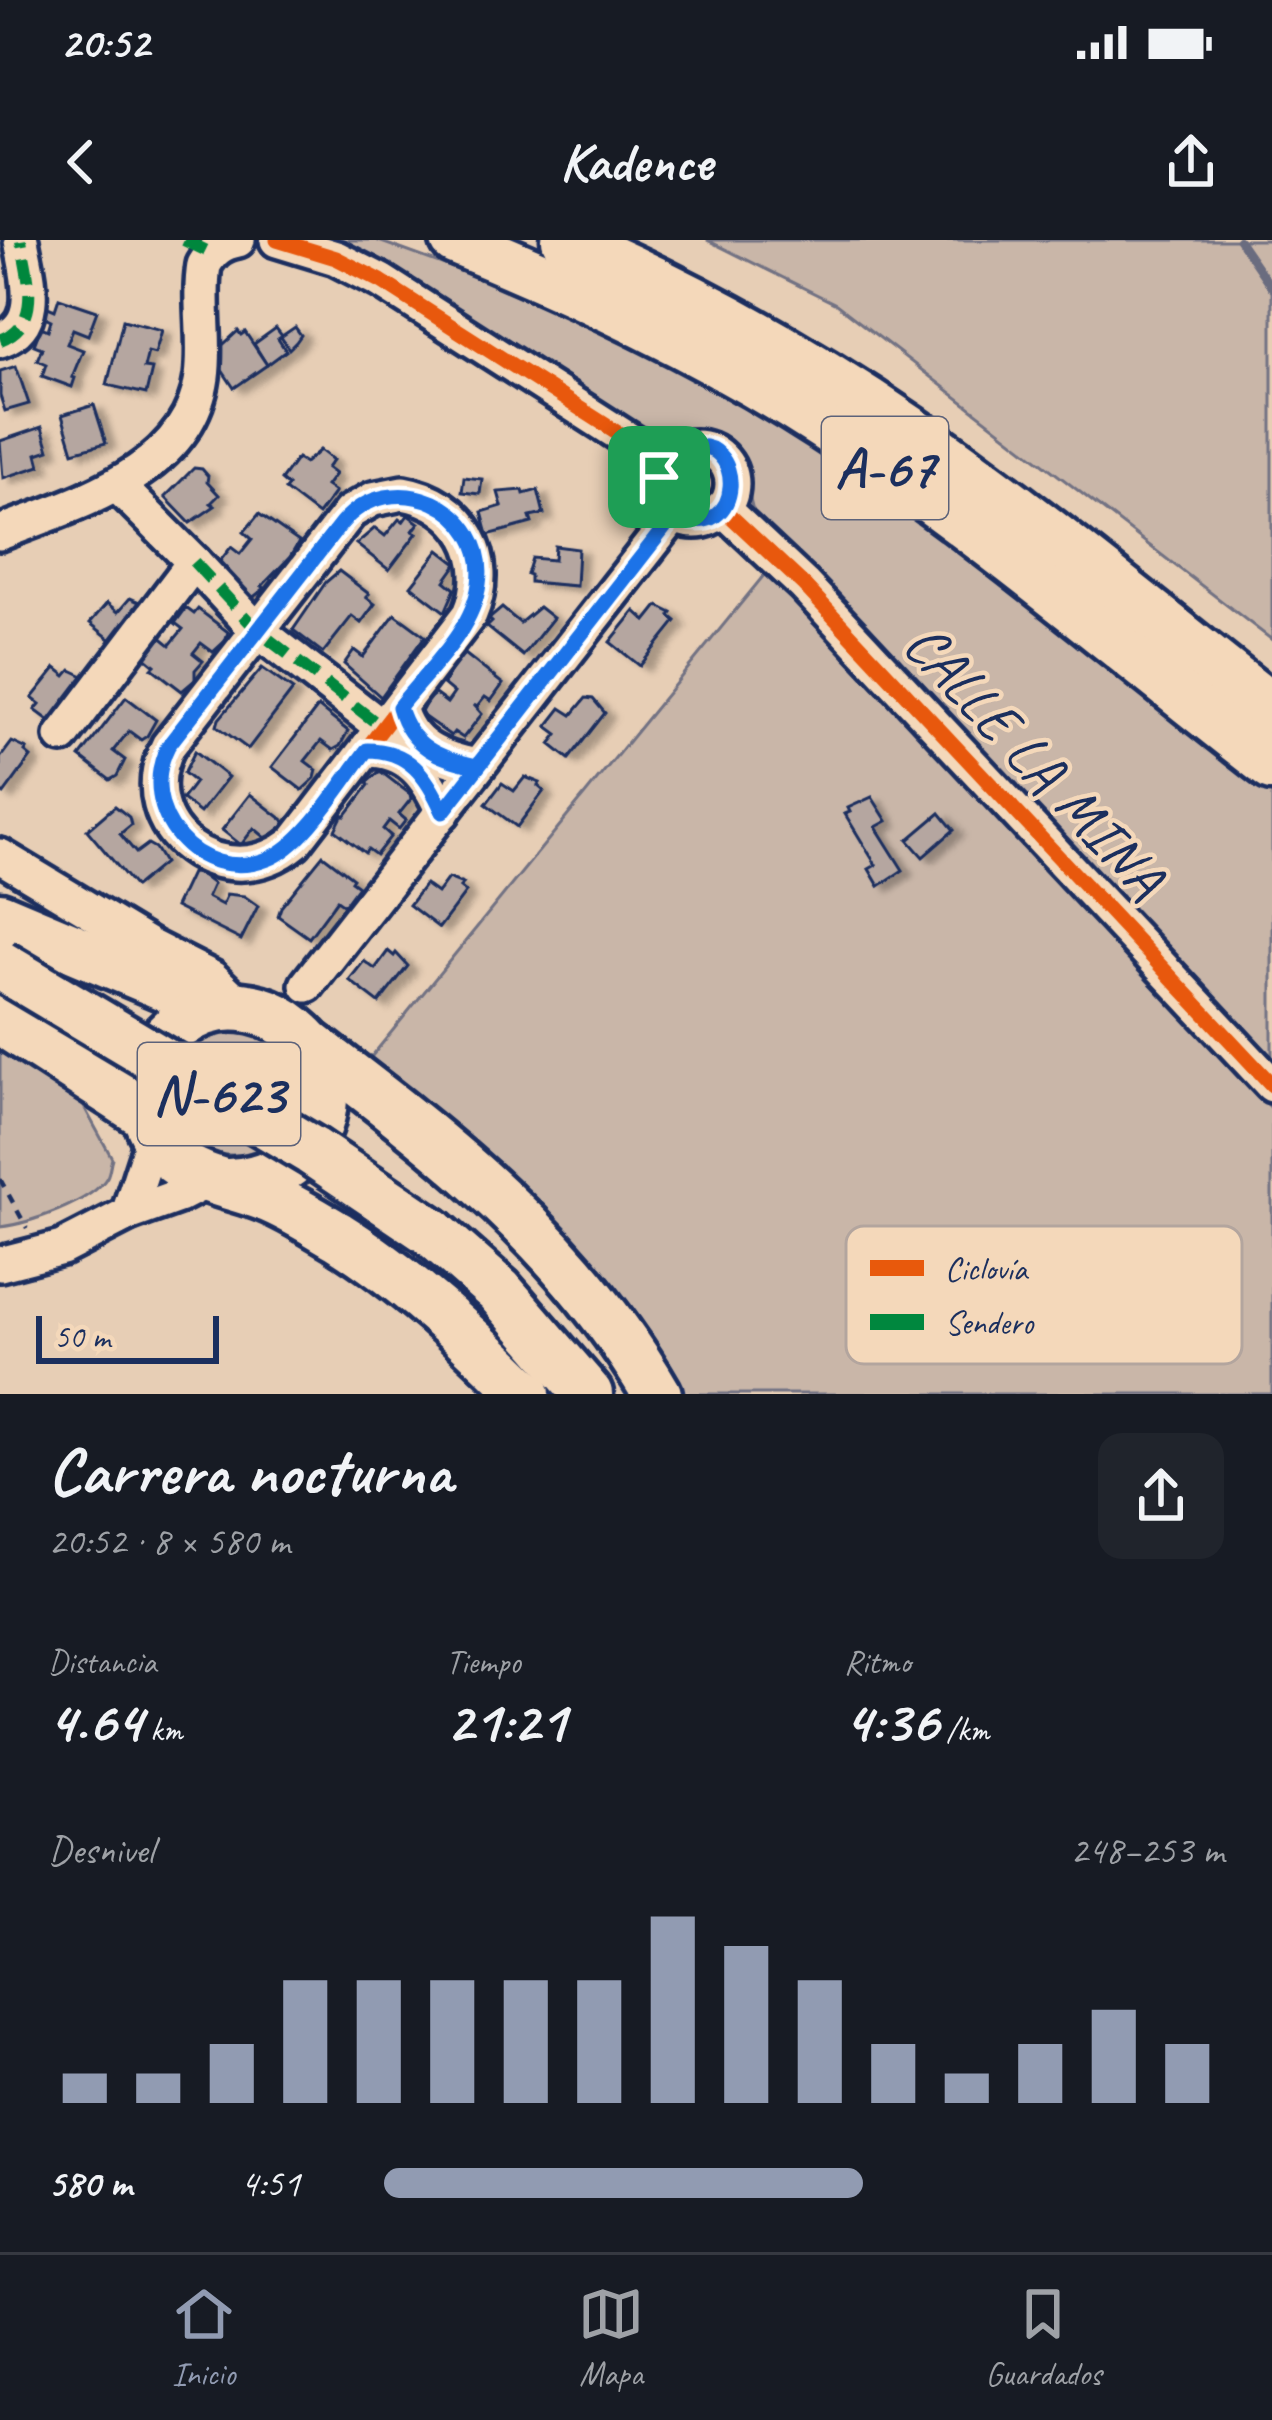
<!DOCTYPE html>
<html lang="es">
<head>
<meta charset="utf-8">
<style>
  body { margin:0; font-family:Caveat,sans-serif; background:#20242c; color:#f1f3f6; height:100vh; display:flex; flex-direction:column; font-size:45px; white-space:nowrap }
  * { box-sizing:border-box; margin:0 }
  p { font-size:39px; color:#9ea1a6 }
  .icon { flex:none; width:66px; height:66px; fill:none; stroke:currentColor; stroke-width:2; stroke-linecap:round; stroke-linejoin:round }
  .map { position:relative; height:1154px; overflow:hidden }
  .details { display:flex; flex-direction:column; background:#171b24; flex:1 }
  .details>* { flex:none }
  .scale { position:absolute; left:36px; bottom:30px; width:183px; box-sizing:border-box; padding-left:12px; border:6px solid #1b2f5e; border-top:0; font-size:33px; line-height:42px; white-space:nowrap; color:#1b2f5e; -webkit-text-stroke:9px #f4d8ba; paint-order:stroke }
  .pin { position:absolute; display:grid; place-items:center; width:102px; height:102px; color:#fff; margin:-51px; border-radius:24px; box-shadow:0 6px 18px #0006 }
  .round { display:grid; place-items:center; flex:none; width:126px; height:126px; border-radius:24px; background:#20242c }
  .overview { display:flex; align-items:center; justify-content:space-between; height:204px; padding:0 48px }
  h1 { font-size:66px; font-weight:800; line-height:90px }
  .stats { display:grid; grid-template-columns:repeat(3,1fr); gap:18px; height:204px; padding:12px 48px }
  .stats div { display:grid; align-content:center }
  .stats b { font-size:60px; font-weight:800 }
  .stats small { font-size:33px; font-weight:400 }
  .stats p { font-size:33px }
  .chart { height:336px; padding:24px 48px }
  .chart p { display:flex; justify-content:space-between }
  .chart svg { width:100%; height:216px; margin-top:12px; stroke:#919bb2; stroke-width:6 }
  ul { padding:0 48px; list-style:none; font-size:39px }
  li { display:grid; grid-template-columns:192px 144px 1fr; align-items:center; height:90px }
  li i { height:30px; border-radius:15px; background:#919bb2 }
  .status { display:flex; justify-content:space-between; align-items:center; height:84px; padding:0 60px; background:#171b24; direction:ltr }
  .status svg { height:33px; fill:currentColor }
  header { display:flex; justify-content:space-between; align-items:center; height:156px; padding:0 48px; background:#171b24; font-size:54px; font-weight:800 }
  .tabs { display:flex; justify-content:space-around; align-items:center; height:168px; border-top:3px solid #363941; background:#171b24; font-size:33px; color:#9ea1a6 }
  .tabs a { display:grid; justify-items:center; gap:6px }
  .tabs .current { color:#919bb2 }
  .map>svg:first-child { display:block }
  .green { fill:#c9b6a8; stroke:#727283; stroke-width:3 }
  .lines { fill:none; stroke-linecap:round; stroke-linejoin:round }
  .stream { stroke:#6a6c7f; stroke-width:8 }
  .building { fill:#b5a6a0; stroke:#1b2f5e; stroke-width:3; filter:url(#shadow) }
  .minor-casing { stroke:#1b2f5e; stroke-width:42 }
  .highway-casing { stroke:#1b2f5e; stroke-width:57 }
  .path { stroke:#1b2f5e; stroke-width:4.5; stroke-dasharray:9 9; stroke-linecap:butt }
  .minor { stroke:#f4d8ba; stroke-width:33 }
  .highway { stroke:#f4d8ba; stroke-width:48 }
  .highway-bridge-casing { stroke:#1b2f5e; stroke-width:57; stroke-linecap:butt }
  .highway-bridge { stroke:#f4d8ba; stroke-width:48 }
  .quiet { stroke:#00873e; stroke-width:12; stroke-dasharray:24 12; stroke-linecap:butt }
  .cycleway-casing { stroke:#f4d8ba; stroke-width:22 }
  .cycleway { stroke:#e8590c; stroke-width:15 }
  .route-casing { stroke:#fff; stroke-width:24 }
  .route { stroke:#1a73e8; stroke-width:15 }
  .labels { text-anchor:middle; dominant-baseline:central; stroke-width:9; stroke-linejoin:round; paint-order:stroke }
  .shield { fill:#f4d8ba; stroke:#5c627a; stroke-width:3 }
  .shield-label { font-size:57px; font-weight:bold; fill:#1b2f5e }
  .street-label { font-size:60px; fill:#1b2f5e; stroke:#f4d8ba }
  .key { fill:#f4d8ba; stroke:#b3a59e; stroke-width:3 }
  .key-label { font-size:33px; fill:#1b2f5e }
</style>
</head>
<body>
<div class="status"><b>20:52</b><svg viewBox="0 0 49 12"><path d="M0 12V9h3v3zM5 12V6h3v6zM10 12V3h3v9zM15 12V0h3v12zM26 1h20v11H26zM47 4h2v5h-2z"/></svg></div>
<header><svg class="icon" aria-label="back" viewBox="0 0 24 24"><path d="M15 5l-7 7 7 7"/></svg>Kadence<svg class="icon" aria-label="share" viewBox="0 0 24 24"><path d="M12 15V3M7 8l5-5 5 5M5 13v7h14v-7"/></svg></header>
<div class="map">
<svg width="1272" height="1154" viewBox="0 0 1272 1154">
  <defs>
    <filter id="shadow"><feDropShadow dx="9" dy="5" stdDeviation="3" flood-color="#0004"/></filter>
  </defs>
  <rect width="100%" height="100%" fill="#e7ceb5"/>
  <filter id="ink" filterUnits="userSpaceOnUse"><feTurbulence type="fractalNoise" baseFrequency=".00833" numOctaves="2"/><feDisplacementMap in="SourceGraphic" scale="24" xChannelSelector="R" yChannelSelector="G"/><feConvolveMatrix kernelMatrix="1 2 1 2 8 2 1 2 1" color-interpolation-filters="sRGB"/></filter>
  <g filter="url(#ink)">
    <g class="green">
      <path d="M326,0H376L560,67L795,192L991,332L1272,554V829L784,311C774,299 762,286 754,272C748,260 750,248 748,234C741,187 692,186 656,199Z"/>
      <polygon points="707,0 1272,0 1272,400 836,64"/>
      <polygon points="769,329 1272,869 1272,1154 681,1154 363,827"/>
      <circle cx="232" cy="852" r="63"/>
      <path d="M0,811L83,865L112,918C110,924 110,931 107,937C93,962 27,984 0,987Z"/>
    </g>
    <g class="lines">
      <polyline class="stream" points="1239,0 1272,48"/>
    </g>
    <g class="building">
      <polygon points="59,58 97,71 88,95 73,89 67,104 83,110 72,137 75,138 72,147 42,136 46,124 37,120 42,108 34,105 41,87 48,90 51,80 45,77 48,67 55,70"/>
      <polygon points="123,80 162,90 155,114 148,112 144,128 152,129 146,154 107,145"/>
      <polygon points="295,87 301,95 296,102 289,109 281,97 278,99 286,111 267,125 254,104 276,88 282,96"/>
      <polygon points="238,91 241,95 245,92 267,125 234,148 212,115"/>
      <polygon points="16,126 29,164 5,171 0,156 0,131"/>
      <polygon points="94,165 106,203 73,212 62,175"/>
      <polygon points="42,187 49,210 37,214 40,226 3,238 0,201"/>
      <polygon points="320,210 333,220 327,228 335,234 326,246 335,252 318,275 285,250 288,246 281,240 297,218 305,223"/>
      <polygon points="194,228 202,229 208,236 207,242 219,255 211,263 215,266 190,283 165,257"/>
      <polygon points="464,237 482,239 480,254 462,252"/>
      <polygon points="523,250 524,254 538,250 544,274 530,277 532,283 488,295 482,272 502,266 498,252"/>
      <polygon points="259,274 299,302 290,317 262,346 265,348 251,359 216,326 231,307 240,314 252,299 244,292"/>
      <polygon points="408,275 419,283 413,291 417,293 389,330 356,304 375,288 385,296 399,279 403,282"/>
      <polygon points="555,306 578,309 576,346 530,342 530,335 527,334 532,318 554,320"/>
      <polygon points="439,310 457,324 445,341 455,349 445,372 411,346"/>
      <polygon points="339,331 369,354 366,357 375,364 361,383 352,376 323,413 293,390 326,342"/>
      <polygon points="130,358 144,364 120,407 90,383 107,363 118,372"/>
      <polygon points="658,366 672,373 670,376 676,381 640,426 610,402 635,371 646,381"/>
      <polygon points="539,367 553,378 523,416 487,387 492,382 489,379 502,368 520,383"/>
      <polygon points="186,368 194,374 198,369 228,392 225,401 213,412 201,403 193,413 203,421 195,430 195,440 182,451 152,428 155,425 144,416 159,396 170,405 183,389 175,383"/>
      <polygon points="395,374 425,396 381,457 344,424 354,410 363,417"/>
      <polygon points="465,414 503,444 491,461 485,457 477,467 474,465 482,474 463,498 454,492 451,496 420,474 428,459 435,454 447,463 454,453 443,444 458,418"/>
      <polygon points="56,428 66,436 71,430 86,437 54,484 35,470 40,464 32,458"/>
      <polygon points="262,428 293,450 248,509 217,486 219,479"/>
      <polygon points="126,457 156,480 147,496 141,500 129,491 113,511 125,520 117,536 110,540 80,517"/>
      <polygon points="586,458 593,459 605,473 569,519 550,504 558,494 547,486 561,468 572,475"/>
      <polygon points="318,467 348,491 340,506 333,510 321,501 305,521 317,530 315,538 302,550 272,527"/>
      <polygon points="12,502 27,509 25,512 31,517 4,554 0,551 0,518"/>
      <polygon points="195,511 228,537 200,573 182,559 195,542 184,533"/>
      <polygon points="380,531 410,554 411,559 399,574 406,580 399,589 389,581 383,589 391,596 376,615 368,609 365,613 335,590 343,574 345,576 369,545 367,542"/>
      <polygon points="525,537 540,543 538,546 544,551 517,587 486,564 502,543 514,551"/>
      <polygon points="250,554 287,583 267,599 254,588 241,605 222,590"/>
      <polygon points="872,557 887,581 876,587 903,630 879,646 869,629 876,625 845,574 850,572 848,568"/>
      <polygon points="115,566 129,577 131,585 120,594 136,613 148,604 155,608 164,623 135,647 87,590"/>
      <polygon points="940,573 954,590 923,617 908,600"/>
      <polygon points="323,615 353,638 351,641 358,646 344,665 337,660 309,698 278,676 281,667"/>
      <polygon points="191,633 200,634 213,644 207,657 222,665 227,654 244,656 258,666 241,700 175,667"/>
      <polygon points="448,638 463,644 460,647 466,652 439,688 409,665 425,644 437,653"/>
      <polygon points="388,711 394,716 396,713 408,726 379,763 349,740 364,721 375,729"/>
    </g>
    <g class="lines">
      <defs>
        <g id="minor">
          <polyline points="277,0 336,18 381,41 665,223"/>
          <path d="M0,100C44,84 27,35 21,0"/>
          <circle cx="695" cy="244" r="37"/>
          <path d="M403,253C462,263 494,318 470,374L295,602C225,660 127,589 168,506L350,272L373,259Z"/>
          <polyline points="722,268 804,345 1272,845"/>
          <path d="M0,293C76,263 189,233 202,137C207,100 198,62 204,25C212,11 221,3 238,0"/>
          <polyline points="194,322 257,390 383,488"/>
          <path d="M399,467C409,507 440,519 477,526"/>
          <polyline points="62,496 194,322 117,245"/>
          <path d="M367,510C409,510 427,536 443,572"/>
          <polyline points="0,616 151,707 212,738 240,765"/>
          <polyline points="307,745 675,274"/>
          <polyline points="128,974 154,894"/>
          <polyline points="0,1024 62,1008 128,974 178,956 211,939"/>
        </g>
        <g id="highway">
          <path d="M455,0C582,52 706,110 821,184C980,286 1123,411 1272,526"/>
          <path d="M566,0C686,52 802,116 910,190C1035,277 1152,375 1272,469"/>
          <polyline points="0,677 214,767"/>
          <polyline points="0,780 147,875"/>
          <path d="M229,943C306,940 346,873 309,804"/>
          <polyline points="432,992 499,1051 588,1154"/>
          <path d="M526,1154C468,1097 407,1039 338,996C314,982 291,967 266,957C229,942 186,940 162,906C97,814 224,709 309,804C446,908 569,1003 657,1154"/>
        </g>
      </defs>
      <use href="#minor" class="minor-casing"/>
      <use href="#highway" class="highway-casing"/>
      <polyline class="path" points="0,939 27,988"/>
      <use href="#minor" class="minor"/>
      <use href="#highway" class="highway"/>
      <defs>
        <polyline id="highway-bridge" points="0,725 312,911 432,992"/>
      </defs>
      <use href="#highway-bridge" class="highway-bridge-casing"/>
      <use href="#highway-bridge" class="highway-bridge"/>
      <g class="quiet">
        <polyline points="184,0 211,13"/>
        <path d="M0,100C44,84 27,35 21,0"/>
        <polyline points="194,322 257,390 383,488"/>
      </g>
      <defs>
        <g id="cycleway">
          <polyline points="277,0 336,18 381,41 665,223"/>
          <path d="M403,253C462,263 494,318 470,374L295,602C225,660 127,589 168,506L350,272L373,259Z"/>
          <polyline points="722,268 804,345 1272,845"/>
        </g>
      </defs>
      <use href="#cycleway" class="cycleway-casing"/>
      <use href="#cycleway" class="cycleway"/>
    </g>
  </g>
  <g class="lines" filter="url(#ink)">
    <defs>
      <path id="route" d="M659,237L662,261L675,274L477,526C440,519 410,507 399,467C427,431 473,391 479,344C490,268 392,223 341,284L168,506C135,571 198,646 268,619C305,605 342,542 367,510C409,510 427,536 443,572L675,274C746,309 748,188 684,209C670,214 663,224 659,237"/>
    </defs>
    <use href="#route" class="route-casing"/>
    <use href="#route" class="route"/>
  </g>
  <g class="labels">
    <g class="shield">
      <rect x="822" y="177" width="126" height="102" rx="9"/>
      <rect x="138" y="803" width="162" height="102" rx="9"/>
    </g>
    <g class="shield-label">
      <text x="885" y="228">A-67</text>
      <text x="219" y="854">N-623</text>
    </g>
    <g class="street-label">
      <text transform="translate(1035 520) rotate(47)">CALLE LA MINA</text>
    </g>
  </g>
  <rect x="846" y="986" width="396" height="138" rx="18" class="key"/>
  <rect x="870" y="1020" width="54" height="16" fill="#e8590c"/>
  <rect x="870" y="1074" width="54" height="16" fill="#00873e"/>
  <g class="key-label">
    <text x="945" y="1040">Ciclovía</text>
    <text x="945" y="1094">Sendero</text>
  </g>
</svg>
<div class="scale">50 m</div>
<div class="pin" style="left:659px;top:237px;background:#1e9e55"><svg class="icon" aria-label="arrive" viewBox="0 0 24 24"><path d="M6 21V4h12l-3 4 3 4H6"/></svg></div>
</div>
<section class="details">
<div class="overview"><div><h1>Carrera nocturna</h1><p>20:52 · 8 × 580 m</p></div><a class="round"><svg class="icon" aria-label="share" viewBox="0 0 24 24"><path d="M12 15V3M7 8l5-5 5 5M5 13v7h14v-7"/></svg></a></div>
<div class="stats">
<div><p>Distancia</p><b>4.64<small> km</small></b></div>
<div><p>Tiempo</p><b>21:21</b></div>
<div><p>Ritmo</p><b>4:36<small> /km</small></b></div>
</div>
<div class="chart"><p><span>Desnivel</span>248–253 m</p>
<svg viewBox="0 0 160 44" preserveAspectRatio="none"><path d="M5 44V38M15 44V38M25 44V32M35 44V19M45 44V19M55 44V19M65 44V19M75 44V19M85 44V6M95 44V12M105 44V19M115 44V32M125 44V38M135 44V32M145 44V25M155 44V32"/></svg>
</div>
<ul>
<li><b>580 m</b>4:51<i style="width:57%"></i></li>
</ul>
</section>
<nav class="tabs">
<a class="current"><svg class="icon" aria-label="home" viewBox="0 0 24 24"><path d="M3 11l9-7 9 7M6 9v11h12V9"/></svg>Inicio</a>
<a><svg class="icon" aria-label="map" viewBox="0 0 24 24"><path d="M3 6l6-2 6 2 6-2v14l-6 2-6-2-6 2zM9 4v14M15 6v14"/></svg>Mapa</a>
<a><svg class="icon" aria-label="saved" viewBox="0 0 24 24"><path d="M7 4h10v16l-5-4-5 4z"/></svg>Guardados</a>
</nav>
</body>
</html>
